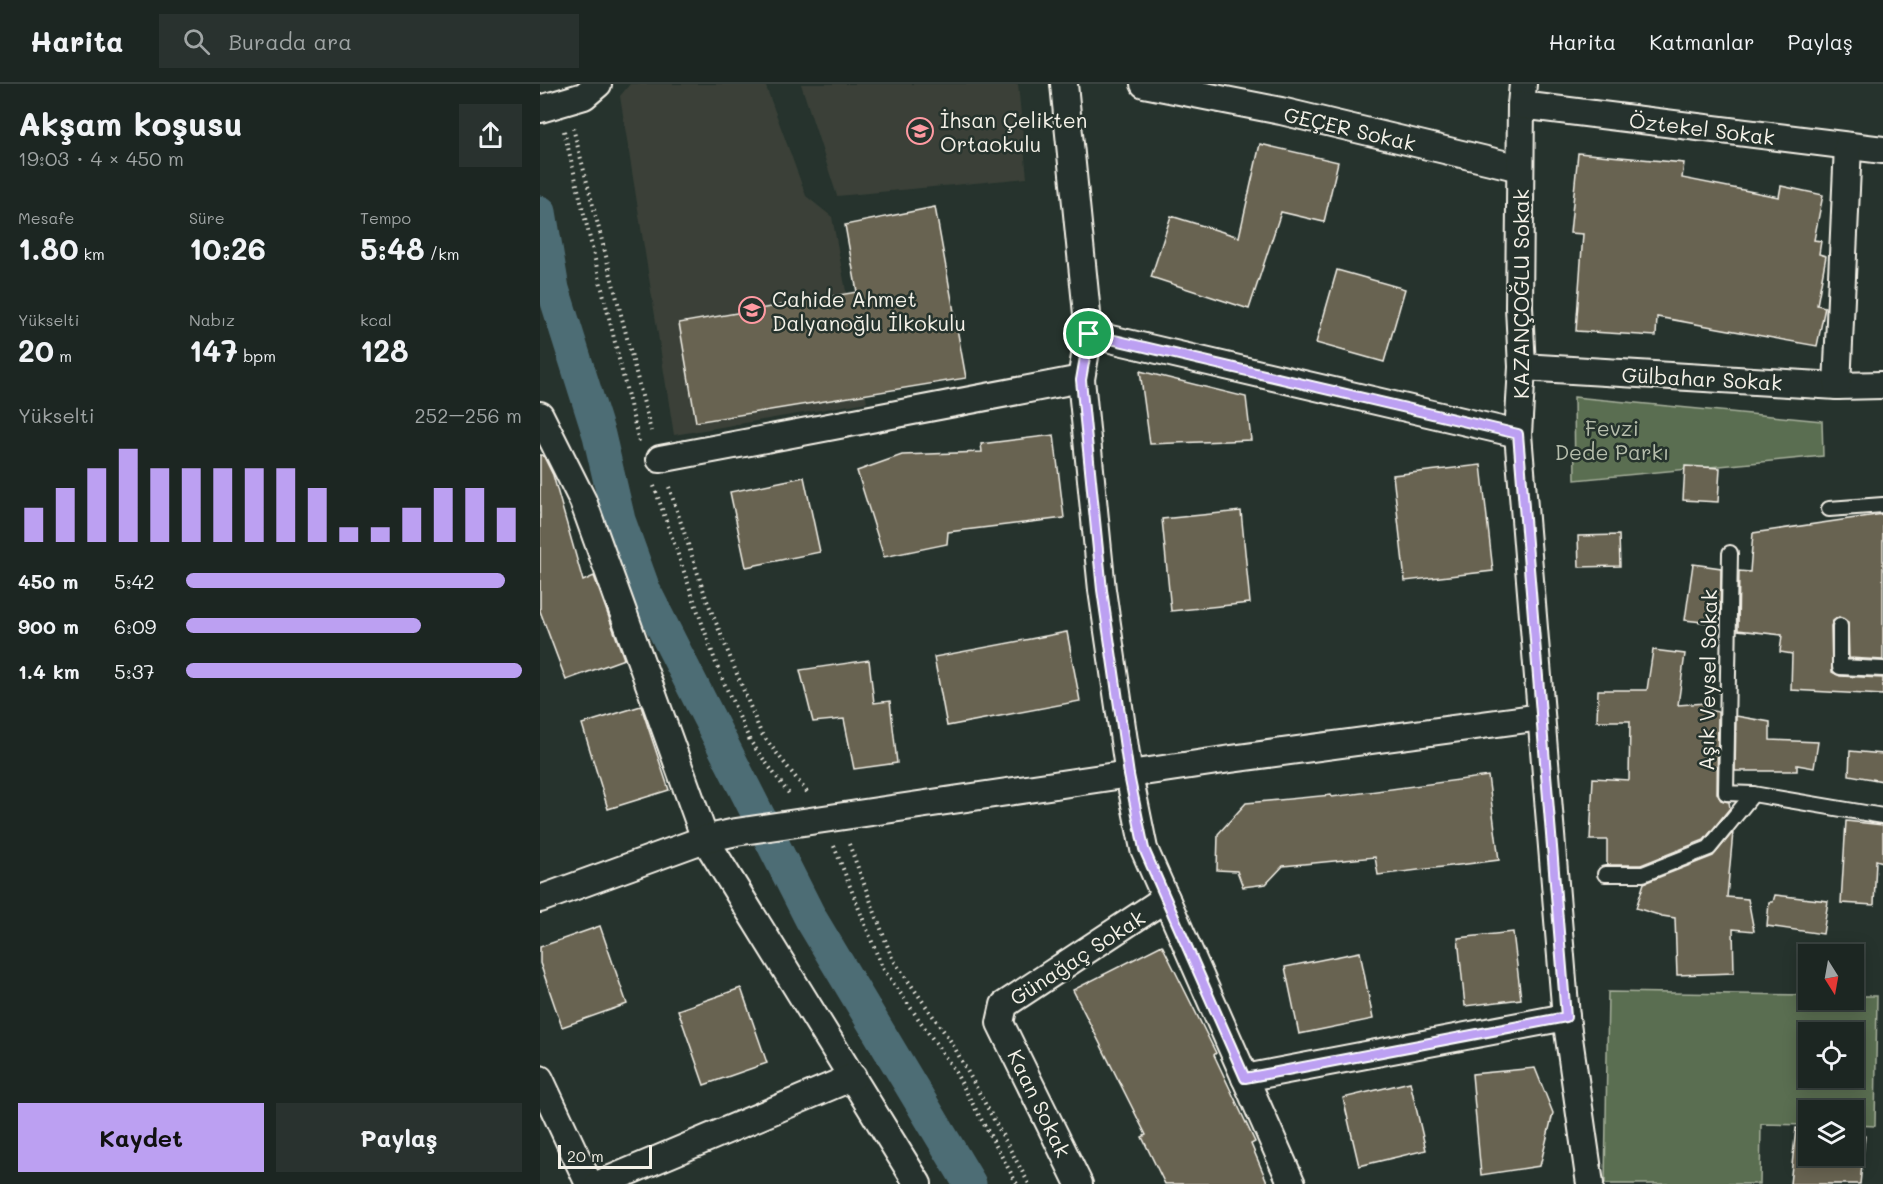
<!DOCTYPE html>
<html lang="tr">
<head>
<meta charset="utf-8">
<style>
  body { margin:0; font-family:Mali,sans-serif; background:#29322f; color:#f1f3f6; height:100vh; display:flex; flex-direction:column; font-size:22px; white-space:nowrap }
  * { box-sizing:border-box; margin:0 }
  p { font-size:20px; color:#a0a5a5 }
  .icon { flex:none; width:33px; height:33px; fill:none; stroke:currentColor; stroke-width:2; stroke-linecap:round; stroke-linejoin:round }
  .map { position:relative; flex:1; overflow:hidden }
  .sheet { display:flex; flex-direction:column; background:#1c2622; width:540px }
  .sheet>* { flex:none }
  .needle { width:39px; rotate:169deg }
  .controls { position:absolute; left:1258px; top:860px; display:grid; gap:12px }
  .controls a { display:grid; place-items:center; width:66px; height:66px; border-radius:0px; background:#1c2622; box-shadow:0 3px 15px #0003,0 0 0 2px #3a4340; font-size:30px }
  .scale { position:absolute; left:18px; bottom:15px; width:94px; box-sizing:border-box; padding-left:6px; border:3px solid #f4f1e8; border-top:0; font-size:16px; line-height:21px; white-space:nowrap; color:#f4f1e8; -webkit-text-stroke:4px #26332d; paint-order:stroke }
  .pin { position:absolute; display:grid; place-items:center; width:51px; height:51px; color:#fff; margin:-26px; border:3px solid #fff; border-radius:50%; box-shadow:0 2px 6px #0007 }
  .round { display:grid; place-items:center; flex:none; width:63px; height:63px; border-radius:0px; background:#29322f }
  .overview { display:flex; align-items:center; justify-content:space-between; height:102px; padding:0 18px }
  h1 { font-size:33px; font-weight:800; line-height:45px }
  .metrics { display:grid; grid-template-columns:repeat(3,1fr); gap:9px; height:102px; padding:6px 18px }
  .metrics div { display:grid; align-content:center }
  .metrics b { font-size:30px; font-weight:800 }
  .metrics small { font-size:16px; font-weight:400 }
  .metrics p { font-size:16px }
  .chart { height:168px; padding:12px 18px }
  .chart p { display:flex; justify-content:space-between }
  .chart svg { width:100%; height:108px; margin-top:6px; stroke:#bca0f2; stroke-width:6 }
  .cta { display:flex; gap:12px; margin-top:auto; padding:12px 18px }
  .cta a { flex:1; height:69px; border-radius:0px; background:#bca0f2; color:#111; font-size:24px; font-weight:800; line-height:69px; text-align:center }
  .cta a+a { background:#29322f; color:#f1f3f6 }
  ul { padding:0 18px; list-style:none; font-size:20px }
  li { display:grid; grid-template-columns:96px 72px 1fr; align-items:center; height:45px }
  li i { height:15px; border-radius:8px; background:#bca0f2 }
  header { display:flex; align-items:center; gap:36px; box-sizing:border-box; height:84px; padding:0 30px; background:#1c2622; border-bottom:2px solid #3a4340 }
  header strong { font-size:28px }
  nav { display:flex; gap:33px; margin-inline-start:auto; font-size:21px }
  .search { width:420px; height:54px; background:#29322f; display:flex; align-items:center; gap:15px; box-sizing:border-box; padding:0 21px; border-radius:0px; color:#a0a5a5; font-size:22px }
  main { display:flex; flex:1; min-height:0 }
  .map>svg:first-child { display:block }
  .built { fill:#3a4138 }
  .green { fill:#5a6e51; stroke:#a7b09c; stroke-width:1.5; fill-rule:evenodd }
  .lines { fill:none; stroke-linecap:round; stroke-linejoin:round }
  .canal { stroke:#4e6d75; stroke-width:33 }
  .building { fill:#686351; stroke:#f4f1e8; stroke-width:1.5 }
  .service-casing { stroke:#f4f1e8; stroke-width:18 }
  .minor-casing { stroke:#f4f1e8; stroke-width:30 }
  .path { stroke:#f4f1e8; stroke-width:4; stroke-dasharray:1.5 4.5; stroke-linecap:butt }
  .service { stroke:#26332d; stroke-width:14 }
  .minor { stroke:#26332d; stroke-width:26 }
  .route-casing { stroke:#fff; stroke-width:12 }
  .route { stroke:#bca0f2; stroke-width:8 }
  .labels { text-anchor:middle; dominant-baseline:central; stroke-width:5; stroke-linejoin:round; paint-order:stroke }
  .poi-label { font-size:21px; fill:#f4f1e8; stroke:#26332d; text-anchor:start }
  .street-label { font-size:21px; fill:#f4f1e8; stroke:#26332d }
  .park-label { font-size:21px; fill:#b6bdac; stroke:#26332d }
</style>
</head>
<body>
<header>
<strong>Harita</strong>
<div class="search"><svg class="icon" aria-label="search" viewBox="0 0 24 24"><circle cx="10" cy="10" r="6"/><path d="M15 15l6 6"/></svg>Burada ara</div>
<nav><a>Harita</a><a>Katmanlar</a><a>Paylaş</a></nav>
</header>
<main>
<section class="sheet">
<div class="overview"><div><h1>Akşam koşusu</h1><p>19:03 · 4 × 450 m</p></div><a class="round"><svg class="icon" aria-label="share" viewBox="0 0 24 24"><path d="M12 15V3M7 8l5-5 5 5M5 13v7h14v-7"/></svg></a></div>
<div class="metrics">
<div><p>Mesafe</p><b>1.80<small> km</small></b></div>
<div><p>Süre</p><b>10:26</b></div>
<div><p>Tempo</p><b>5:48<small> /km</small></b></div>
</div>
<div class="metrics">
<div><p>Yükselti</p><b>20<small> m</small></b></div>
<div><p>Nabız</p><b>147<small> bpm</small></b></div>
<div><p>kcal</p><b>128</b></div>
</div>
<div class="chart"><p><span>Yükselti</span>252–256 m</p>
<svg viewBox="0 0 160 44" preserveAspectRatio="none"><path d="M5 44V30M15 44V22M25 44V14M35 44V6M45 44V14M55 44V14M65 44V14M75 44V14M85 44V14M95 44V22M105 44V38M115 44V38M125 44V30M135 44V22M145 44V22M155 44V30"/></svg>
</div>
<ul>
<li><b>450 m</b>5:42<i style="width:95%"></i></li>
<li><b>900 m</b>6:09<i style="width:70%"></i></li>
<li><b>1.4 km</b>5:37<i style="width:100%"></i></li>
</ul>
<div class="cta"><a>Kaydet</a><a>Paylaş</a></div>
</section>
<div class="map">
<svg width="1343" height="1100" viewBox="0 0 1343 1100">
  <rect width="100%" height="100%" fill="#26332d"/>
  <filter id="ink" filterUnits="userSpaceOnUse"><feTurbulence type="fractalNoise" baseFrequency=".0167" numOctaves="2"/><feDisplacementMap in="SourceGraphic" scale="12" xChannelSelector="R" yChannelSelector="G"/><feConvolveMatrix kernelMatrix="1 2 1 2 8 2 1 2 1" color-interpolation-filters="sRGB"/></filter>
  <g filter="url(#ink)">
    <g class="built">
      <polygon points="90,0 225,0 266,112 292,133 327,318 134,351 80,12"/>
      <polygon points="261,0 478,0 487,94 297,112"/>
    </g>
    <g class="green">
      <polygon points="1034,313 1282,337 1283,372 1035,396"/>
      <path d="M1068,908L1269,911V915H1314V912H1337L1335,1042L1314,1041V1026H1269V1041L1221,1040L1220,1100H1065ZM1269,948H1314V993H1269Z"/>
    </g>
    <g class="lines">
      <polyline class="canal" points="0,128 13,205 59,351 79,436 105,508 271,835 430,1100"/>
    </g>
    <g class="building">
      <polygon points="720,60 798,78 784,138 741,128 709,225 611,193 631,132 699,153"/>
      <polygon points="1038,69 1144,79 1142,94 1239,113 1241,102 1283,111 1274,156 1281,157 1279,170 1286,172 1277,221 1285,223 1277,262 1117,233 1116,252 1036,247 1043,150 1030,149"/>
      <polygon points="395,123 426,294 156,338 139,239 317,208 305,141"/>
      <polygon points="797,186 865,205 844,278 776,259"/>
      <polygon points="600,287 706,313 711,356 610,360"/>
      <polygon points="514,351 524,434 408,448 407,460 344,473 317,387 362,371 442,368 441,360"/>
      <polygon points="0,371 3,371 13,391 43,497 54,492 84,575 26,596 0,527"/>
      <polygon points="941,381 953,487 865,497 853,391"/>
      <polygon points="1145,382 1180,384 1178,418 1143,416"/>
      <polygon points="264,393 280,468 206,483 190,408"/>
      <polygon points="701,427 710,519 631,527 622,435"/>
      <polygon points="1343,430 1343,576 1309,574 1308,538 1299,533 1293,537 1291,542 1292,588 1300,592 1343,594 1343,611 1251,606 1252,570 1240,568 1242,551 1198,546 1199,487 1210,488 1213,449"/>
      <polygon points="1079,451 1080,482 1039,483 1038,452"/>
      <polygon points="1153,480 1181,484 1180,540 1145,536"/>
      <polygon points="527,548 540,617 407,642 394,573"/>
      <polygon points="1113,566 1145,570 1138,621 1165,619 1164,625 1178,628 1177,709 1181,716 1189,718 1190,724 1164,756 1101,781 1067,781 1067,756 1050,756 1053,694 1089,696 1090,637 1057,637 1058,606 1107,606"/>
      <polygon points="329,576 334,619 350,617 357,679 314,685 304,635 273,638 260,586"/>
      <polygon points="101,622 129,706 68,725 42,640"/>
      <polygon points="1196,632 1230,638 1230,656 1278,658 1274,684 1257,681 1257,687 1195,687"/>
      <polygon points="1310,667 1343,670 1343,697 1309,691"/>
      <polygon points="948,692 959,776 838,791 835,773 743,782 726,800 703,803 697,787 677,786 678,750 706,719 791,711 792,713"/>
      <polygon points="1306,737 1343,741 1343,778 1336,776 1334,821 1301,819"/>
      <polygon points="1193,748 1187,813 1208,815 1214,847 1193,845 1194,889 1137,891 1135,834 1122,832 1096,824 1104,799 1173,772"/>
      <polygon points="1235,811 1288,817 1283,850 1227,842 1229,818 1233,818"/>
      <polygon points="60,842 87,920 22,943 0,879 0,863"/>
      <polygon points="973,848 981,915 925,922 918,854"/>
      <polygon points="622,861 676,969 674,971 715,1058 711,1060 728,1100 625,1100 602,1053 606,1051 533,906"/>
      <polygon points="820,868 833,935 759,950 745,883"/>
      <polygon points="201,904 227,979 164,1001 138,926"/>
      <polygon points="995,984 1013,1029 1000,1082 941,1091 932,990"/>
      <polygon points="870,998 886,1066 819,1082 803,1014"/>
      <polygon points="1256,1044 1269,1045 1269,1071 1314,1071 1314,1050 1325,1052 1320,1100 1250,1100"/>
    </g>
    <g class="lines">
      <defs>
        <g id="service">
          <polyline points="1289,425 1343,421"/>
          <polyline points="1190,469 1186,709 1213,710 1343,732"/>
          <polyline points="1300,542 1300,583 1343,585"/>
          <polyline points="1065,790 1103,790 1169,764 1213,710"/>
        </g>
        <g id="minor">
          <polyline points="524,0 549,250 541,295 562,506 589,691 604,765 752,1100"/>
          <polyline points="604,0 741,27 980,84"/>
          <polyline points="983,0 981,21 979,223 982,283 978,350 1026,933 1050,1100"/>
          <polyline points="981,21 1343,66"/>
          <polyline points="0,25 44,12 58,0"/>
          <polyline points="549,250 978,350"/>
          <polyline points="982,283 1297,302 1343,301"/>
          <polyline points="1297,302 1308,62"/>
          <polyline points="0,331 43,417 165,755 378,1100"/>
          <polyline points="120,375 541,295"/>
          <polyline points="0,815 165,755 196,748 691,675 1001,633"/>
          <polyline points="705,994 1026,933"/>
          <polyline points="0,995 49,1100"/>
          <polyline points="59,1100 313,993"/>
          <polyline points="539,1100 460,939 464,921 626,814"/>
        </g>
      </defs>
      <use href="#service" class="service-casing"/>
      <use href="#minor" class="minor-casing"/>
      <g class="path">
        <polyline points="33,44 111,347"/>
        <polyline points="24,47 99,358"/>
        <polyline points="114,402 178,585 210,657 250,711"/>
        <polyline points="129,403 166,514 221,649 267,708"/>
        <polyline points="309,760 352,874 412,959 489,1100"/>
        <polyline points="294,762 342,883 413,984 477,1100"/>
      </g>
      <use href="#service" class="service"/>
      <use href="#minor" class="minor"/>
    </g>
  </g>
  <g class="lines" filter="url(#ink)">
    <defs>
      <polygon id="route" points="549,250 978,350 1026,933 705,994 604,765 589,691 562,506 541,296"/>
    </defs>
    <use href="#route" class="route-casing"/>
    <use href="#route" class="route"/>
  </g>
  <defs>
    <symbol id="school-ring" viewBox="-11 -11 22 22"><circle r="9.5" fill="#26332d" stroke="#ff9aa2" stroke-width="1.5"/><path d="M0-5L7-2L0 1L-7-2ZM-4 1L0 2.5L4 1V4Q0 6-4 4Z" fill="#ff9aa2"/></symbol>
  </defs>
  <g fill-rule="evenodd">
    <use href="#school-ring" x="365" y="32" width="30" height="30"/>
    <use href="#school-ring" x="197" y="211" width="30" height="30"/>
  </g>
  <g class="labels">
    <g class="poi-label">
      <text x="400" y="35">İhsan Çelikten<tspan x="400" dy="24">Ortaokulu</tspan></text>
      <text x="232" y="214">Cahide Ahmet<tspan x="232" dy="24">Dalyanoğlu İlkokulu</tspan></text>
    </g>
    <g class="street-label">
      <text transform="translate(810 44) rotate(13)">GEÇER Sokak</text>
      <text transform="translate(1162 44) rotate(7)">Öztekel Sokak</text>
      <text transform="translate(980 210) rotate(-90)">KAZANÇOĞLU Sokak</text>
      <text transform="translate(1162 294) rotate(3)">Gülbahar Sokak</text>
      <text transform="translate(1167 596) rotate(-89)">Aşık Veysel Sokak</text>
      <text transform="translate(537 873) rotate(-33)">Günağaç Sokak</text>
      <text transform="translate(500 1019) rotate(64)">Kaan Sokak</text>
    </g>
    <g class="park-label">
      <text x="1072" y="343">Fevzi<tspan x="1072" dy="24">Dede Parkı</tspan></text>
    </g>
  </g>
</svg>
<div class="controls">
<a><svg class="needle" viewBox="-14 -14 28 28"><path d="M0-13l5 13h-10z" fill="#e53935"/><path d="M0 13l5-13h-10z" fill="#a0a5a5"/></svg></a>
<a><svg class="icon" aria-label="locate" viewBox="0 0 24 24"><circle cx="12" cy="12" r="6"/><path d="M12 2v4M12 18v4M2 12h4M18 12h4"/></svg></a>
<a><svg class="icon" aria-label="layers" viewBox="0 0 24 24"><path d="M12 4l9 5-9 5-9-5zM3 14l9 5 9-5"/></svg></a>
</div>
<div class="scale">20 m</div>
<div class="pin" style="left:549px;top:250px;background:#1e9e55"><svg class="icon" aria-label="arrive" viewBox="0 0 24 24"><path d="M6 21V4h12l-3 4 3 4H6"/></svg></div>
</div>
</main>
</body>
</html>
